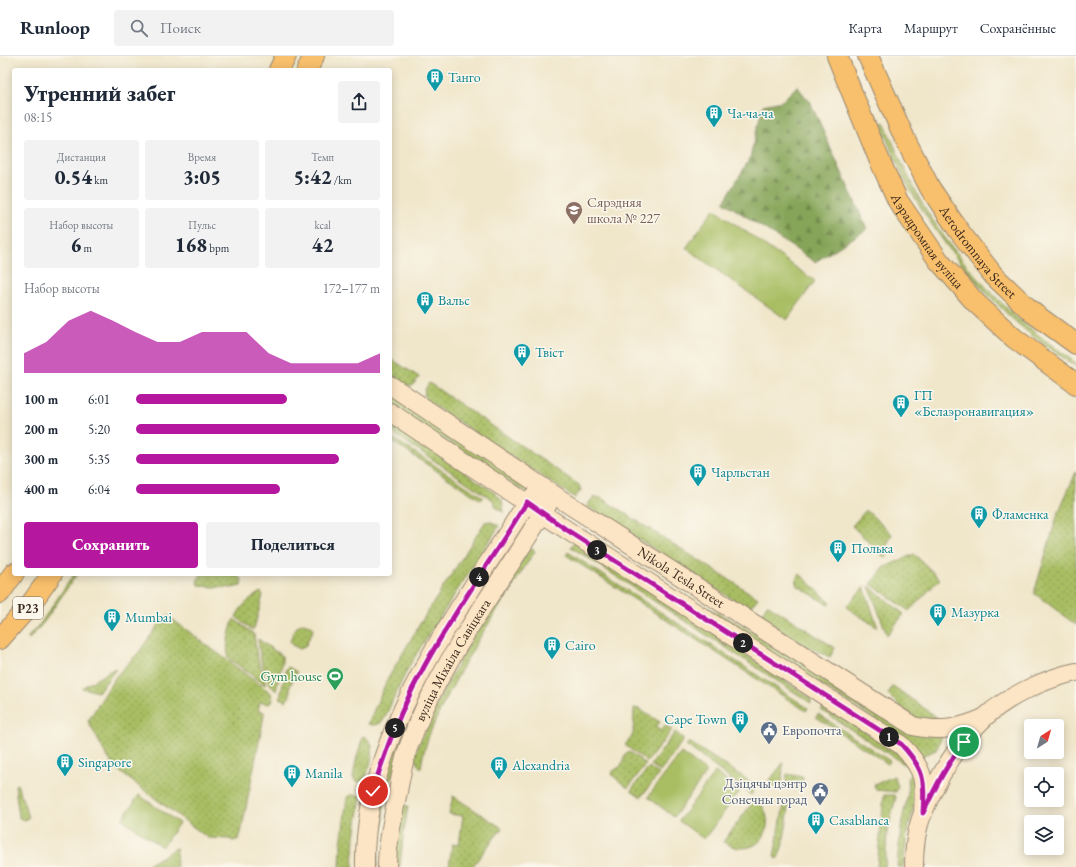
<!DOCTYPE html>
<html lang="ru">
<head>
<meta charset="utf-8">
<style>
  body { margin:0; font-family:"EB Garamond",serif; background:#f2f2f3; color:#1f2937; height:100vh; display:flex; flex-direction:column; font-size:15px; white-space:nowrap }
  * { box-sizing:border-box; margin:0 }
  p { font-size:13px; color:#747a83 }
  .icon { flex:none; width:22px; height:22px; fill:none; stroke:currentColor; stroke-width:2; stroke-linecap:round; stroke-linejoin:round }
  .map { position:relative; flex:1; overflow:hidden }
  .side { position:absolute; left:12px; top:12px; width:380px; height:508px; display:flex; flex-direction:column; background:#fff; border-radius:4px; box-shadow:0 2px 10px #0003 }
  .side>* { flex:none }
  .needle { width:26px; rotate:37deg }
  .buttons { position:absolute; left:1024px; top:663px; display:grid; gap:8px }
  .buttons a { display:grid; place-items:center; width:40px; height:40px; border-radius:4px; background:#fff; box-shadow:0 2px 10px #0003; font-size:20px }
  .pin { position:absolute; display:grid; place-items:center; width:34px; height:34px; color:#fff; margin:-17px; border:2px solid #fff; border-radius:50%; box-shadow:0 1px 4px #0007 }
  .km { position:absolute; width:20px; height:20px; margin:-10px; border-radius:50%; background:#222; color:#fff; font-size:11px; line-height:20px; text-align:center }
  .round { display:grid; place-items:center; flex:none; width:42px; height:42px; border-radius:4px; background:#f2f2f3 }
  .overview { display:flex; align-items:center; justify-content:space-between; height:68px; padding:0 12px }
  h1 { font-size:22px; font-weight:800; line-height:30px }
  .metrics { display:grid; grid-template-columns:repeat(3,1fr); gap:6px; height:68px; padding:4px 12px }
  .metrics div { display:grid; align-content:center; border-radius:4px; background:#f2f2f3; text-align:center }
  .metrics b { font-size:20px; font-weight:800 }
  .metrics small { font-size:11px; font-weight:400 }
  .metrics p { font-size:11px }
  .chart { height:112px; padding:8px 12px }
  .chart p { display:flex; justify-content:space-between }
  .chart svg { width:100%; height:72px; margin-top:4px; fill:#b5179e; opacity:.7 }
  .cta { display:flex; gap:8px; margin-top:auto; padding:8px 12px }
  .cta a { flex:1; height:46px; border-radius:4px; background:#b5179e; color:#fff; font-size:16px; font-weight:800; line-height:46px; text-align:center }
  .cta a+a { background:#f2f2f3; color:#1f2937 }
  ul { padding:0 12px; list-style:none; font-size:13px }
  li { display:grid; grid-template-columns:64px 48px 1fr; align-items:center; height:30px }
  li i { height:10px; border-radius:5px; background:#b5179e }
  header { display:flex; align-items:center; gap:24px; box-sizing:border-box; height:56px; padding:0 20px; background:#fff; border-bottom:1px solid #e0e1e3 }
  header strong { font-size:19px }
  nav { display:flex; gap:22px; margin-inline-start:auto; font-size:14px }
  .search { width:280px; height:36px; background:#f2f2f3; display:flex; align-items:center; gap:10px; box-sizing:border-box; padding:0 14px; border-radius:4px; color:#747a83; font-size:15px }
  .map>svg:first-child { display:block }
  .grass { fill:url(#grass-dots); stroke:#727440 }
  .forest { fill:url(#forest-firs); stroke:#60683c }
  .garden { fill:#a9be63; stroke:#727440 }
  .lines { fill:none; stroke-linecap:round; stroke-linejoin:round }
  .secondary-casing { stroke:#968874; stroke-width:20 }
  .primary-casing { stroke:#968874; stroke-width:22 }
  .secondary { stroke:#fce5c4; stroke-width:18 }
  .primary { stroke:#f8bf6c; stroke-width:20 }
  .route-casing { stroke:#fff; stroke-width:8 }
  .route { stroke:#b5179e; stroke-width:5 }
  .labels { text-anchor:middle; dominant-baseline:central; stroke-width:3; stroke-linejoin:round; paint-order:stroke }
  .shield { fill:#fbf7ec; stroke:#75685c; stroke-width:1 }
  .shield-label { font-size:13px; font-weight:bold; fill:#3b2a1e }
  .culture-label { font-size:14px; fill:#0d838f; stroke:#fbf7ec; text-anchor:start }
  .education-label { font-size:14px; fill:#785e54; stroke:#fbf7ec; text-anchor:start }
  .street-label { font-size:14px; fill:#3b2a1e; stroke:#fbf7ec }
  .leisure-label { font-size:14px; fill:#27864d; stroke:#fbf7ec; text-anchor:end }
  .service-label { font-size:14px; fill:#4e5e75; stroke:#fbf7ec; text-anchor:start }
</style>
</head>
<body>
<header>
<strong>Runloop</strong>
<div class="search"><svg class="icon" aria-label="search" viewBox="0 0 24 24"><circle cx="10" cy="10" r="6"/><path d="M15 15l6 6"/></svg>Поиск</div>
<nav><a>Карта</a><a>Маршрут</a><a>Сохранённые</a></nav>
</header>
<div class="map">
<svg width="1076" height="811" viewBox="0 0 1076 811">
  <defs>
    <pattern id="grass-dots" width="8" height="8" patternUnits="userSpaceOnUse"><rect width="8" height="8" fill="#a9be63"/><path d="M2 2h.1M6 6h.1" fill="none" stroke="#8b9b51" stroke-width="1.8" stroke-linecap="round"/></pattern>
    <pattern id="forest-firs" width="22" height="20" patternUnits="userSpaceOnUse"><rect width="22" height="20" fill="#86a559"/><path d="M5 1l3.5 6h-7zM16 11l3.5 6h-7z" fill="#6f8749"/></pattern>
  </defs>
  <rect width="100%" height="100%" fill="#fbf7ec"/>
  <filter id="ink" filterUnits="userSpaceOnUse"><feTurbulence type="fractalNoise" baseFrequency=".025" numOctaves="2"/><feDisplacementMap in="SourceGraphic" scale="8" xChannelSelector="R" yChannelSelector="G"/><feConvolveMatrix kernelMatrix="1 2 1 2 8 2 1 2 1" color-interpolation-filters="sRGB"/></filter>
  <filter id="wash" filterUnits="userSpaceOnUse"><feTurbulence type="fractalNoise" baseFrequency=".012" numOctaves="4" result="noise"/><feDisplacementMap in="SourceGraphic" scale="16" xChannelSelector="R" yChannelSelector="G"/><feGaussianBlur stdDeviation="0.9" result="paint"/><feColorMatrix in="noise" values="0 0 0 0 0 0 0 0 0 0 0 0 0 0 0 0 0 1.4 0 .05"/><feComposite in="paint" operator="in"/></filter>
  <g filter="url(#wash)">
    <rect width="100%" height="100%" fill="#f0e6ca"/>
    <g class="grass">
      <path d="M884,66C894,90 905,114 917,138C943,185 980,228 1020,264C1038,280 1058,293 1076,307V311C1057,297 1035,283 1017,267C977,231 943,189 915,142C901,119 891,93 880,68Z"/>
      <polygon points="390,302 419,321 413,329 406,330 390,321"/>
      <path d="M429,327L579,429L581,434L575,442L428,346C422,340 424,334 429,327Z"/>
      <polygon points="390,337 532,430 525,436 390,348"/>
      <polygon points="390,365 495,437 502,444 504,457 496,451 493,444 390,375"/>
      <polygon points="390,380 483,441 481,444 390,384"/>
      <polygon points="1076,416 1076,569 1034,537 1058,457"/>
      <polygon points="596,441 601,442 758,542 752,549 748,551 741,549 587,450 592,443"/>
      <polygon points="866,454 892,478 887,489 887,501 885,502 852,470"/>
      <path d="M490,465L499,470L422,589L408,612L383,665C378,669 375,670 368,668L386,626L421,566L485,466Z"/>
      <polygon points="512,479 518,483 402,688 389,731 381,729 405,656"/>
      <polygon points="575,485 811,642 811,647 571,491"/>
      <path d="M533,493L535,495C505,542 473,589 448,639C436,662 424,686 421,712C417,709 415,705 416,699C418,686 426,672 432,660C457,601 494,548 529,494Z"/>
      <polygon points="568,496 808,652 806,655 566,499"/>
      <polygon points="914,498 940,523 909,555 871,528 885,511"/>
      <polygon points="74,518 77,518 44,566 29,583 28,581 40,568"/>
      <polygon points="201,518 234,518 242,523 241,530 232,532 200,530 197,525"/>
      <polygon points="800,518 831,547 828,549 798,530 796,524"/>
      <polygon points="869,530 904,558 887,579"/>
      <polygon points="864,531 878,572 846,551"/>
      <path d="M261,536L263,539L254,573L252,574L236,561C240,551 251,541 261,536Z"/>
      <polygon points="767,548 835,592 830,601 798,586 764,564 763,556"/>
      <polygon points="704,550 750,574 944,677 936,694 921,700 912,687 702,553"/>
      <polygon points="168,560 271,637 273,645 269,648 260,646 258,655 264,656 264,660 241,777 239,783 233,785 229,783 208,782 116,713 106,699 88,665 116,620 139,596 163,562"/>
      <path d="M234,563L254,578L257,600L266,628L265,629L228,602C226,588 229,576 234,563Z"/>
      <path d="M304,567L313,571V574L305,591L300,593L292,589L290,586C293,577 294,570 304,567Z"/>
      <path d="M258,583L282,600V608L276,635C264,624 259,599 258,583Z"/>
      <polygon points="288,611 297,616 290,630 290,640 286,645 280,642 286,613"/>
      <polygon points="115,612 116,613 98,636 82,632 83,631"/>
      <polygon points="893,630 938,662 939,668 914,662 888,639"/>
      <polygon points="826,651 904,700 907,710 821,654"/>
      <polygon points="634,652 639,653 660,666 656,671 661,675 665,669 672,674 647,706 625,689 633,678"/>
      <polygon points="818,658 890,705 888,708 816,661"/>
      <polygon points="675,676 684,683 660,716 651,709"/>
      <path d="M363,680C381,687 368,714 364,726L355,725L353,721L356,704Z"/>
      <polygon points="689,686 757,730 751,739 686,689"/>
      <polygon points="628,696 630,696 646,708 628,732 613,720 612,718 613,715 621,710 626,697"/>
      <polygon points="783,707 782,731 766,729"/>
      <polygon points="649,711 659,718 641,741 631,734"/>
      <path d="M913,716L914,718L916,741L907,777L903,811H897C898,795 900,780 902,764C905,749 910,737 908,721Z"/>
      <polygon points="787,718 803,721 801,733 786,732"/>
      <polygon points="894,720 898,730 896,736 876,734 874,729"/>
      <polygon points="17,728 29,761 25,764 19,762 15,729"/>
      <polygon points="351,739 361,740 355,781 353,811 340,811 341,788 347,741"/>
      <polygon points="884,739 894,739 896,741 887,776 885,811 877,811"/>
      <polygon points="453,740 502,772 472,811 449,811 452,788 459,789 463,760 449,758"/>
      <path d="M756,742C776,760 769,793 740,792C734,792 728,788 723,786Z"/>
      <polygon points="377,744 385,746 378,798 377,811 370,811"/>
      <path d="M786,747L789,749C788,760 783,797 777,803L774,800L784,749Z"/>
      <polygon points="402,749 408,750 403,781 400,811 393,811"/>
      <polygon points="176,792 177,811 147,811 147,809"/>
    </g>
    <polygon class="forest" points="797,30 811,48 867,173 815,206 724,146 750,102 763,49 782,45"/>
    <g class="garden">
      <polygon points="714,153 815,225 787,264 686,192"/>
      <polygon points="681,697 707,716 674,761 648,741"/>
      <polygon points="715,716 740,735 704,783 679,765"/>
      <polygon points="139,739 179,767 162,791 122,763"/>
    </g>
  </g>
  <g filter="url(#ink)">
    <g class="lines">
      <defs>
        <g id="secondary">
          <path id="s1" d="M390,329L568,448L913,670C941,676 959,673 984,662"/>
          <path d="M390,356L567,474L901,689C925,714 925,724 923,757"/>
          <path d="M365,811C362,677 460,555 527,446L536,438"/>
          <path id="s2" d="M387,811C387,789 392,767 396,745C400,727 402,709 408,692C440,603 501,528 548,448"/>
          <path d="M914,811C914,793 916,773 923,757C936,724 958,687 984,662C1006,641 1046,622 1076,616"/>
        </g>
        <g id="primary">
          <path id="s3" d="M837,0L879,103L898,145L939,205L975,246L1014,282L1076,328"/>
          <path id="s4" d="M868,0L905,83L930,132L959,175L994,220L1032,256L1076,288"/>
          <polyline points="279,14 286,0"/>
          <polyline points="307,14 314,0"/>
          <polyline points="0,537 14,517"/>
          <polyline points="0,583 30,549 52,518"/>
        </g>
      </defs>
      <use href="#secondary" class="secondary-casing"/>
      <use href="#primary" class="primary-casing"/>
      <use href="#secondary" class="secondary"/>
      <use href="#primary" class="primary"/>
    </g>
  </g>
  <g class="lines" filter="url(#ink)">
    <defs>
      <path id="route" d="M373,735C386,691 403,648 425,609C456,553 493,501 527,446L567,474L901,688C925,714 925,724 923,757C936,730 946,710 964,686"/>
    </defs>
    <use href="#route" class="route-casing"/>
    <use href="#route" class="route"/>
  </g>
  <defs>
    <symbol id="building-pin" viewBox="-11 -11 22 30"><path d="M0 17L-7.5 6A9.5 9.5 0 1 1 7.5 6Z" fill="#0f9aa8" stroke="#fbf7ec"/><path d="M-4-6H4V6H1V3H-1V6H-4ZM-2.5-4.3h1.7v1.8h-1.7ZM.8-4.3h1.7v1.8H.8ZM-2.5-1h1.7V.8h-1.7ZM.8-1h1.7V.8H.8Z" fill="#fff"/></symbol>
    <symbol id="school-pin" viewBox="-11 -11 22 30"><path d="M0 17L-7.5 6A9.5 9.5 0 1 1 7.5 6Z" fill="#8d6e63" stroke="#fbf7ec"/><path d="M0-5L7-2L0 1L-7-2ZM-4 1L0 2.5L4 1V4Q0 6-4 4Z" fill="#fff"/></symbol>
    <symbol id="stadium-pin" viewBox="-11 -11 22 30"><path d="M0 17L-7.5 6A9.5 9.5 0 1 1 7.5 6Z" fill="#2e9e5b" stroke="#fbf7ec"/><path d="M0-5a6.5 5 0 1 0 0 10a6.5 5 0 1 0 0-10ZM-3.5-1.8h7v3.6h-7Z" fill="#fff"/></symbol>
    <symbol id="civic-pin" viewBox="-11 -11 22 30"><path d="M0 17L-7.5 6A9.5 9.5 0 1 1 7.5 6Z" fill="#5c6f8a" stroke="#fbf7ec"/><path d="M-.6-6.5H3V-4.5H.6V-3L4-1V1h2V6H-6V1h2V-1L-.6-3ZM-1.2 2.5V6h2.4V2.5Z" fill="#fff"/></symbol>
  </defs>
  <g fill-rule="evenodd">
    <use href="#building-pin" x="425" y="11" width="20" height="27"/>
    <use href="#building-pin" x="704" y="47" width="20" height="27"/>
    <use href="#school-pin" x="564" y="144" width="20" height="27"/>
    <use href="#building-pin" x="415" y="234" width="20" height="27"/>
    <use href="#building-pin" x="512" y="286" width="20" height="27"/>
    <use href="#building-pin" x="891" y="337" width="20" height="27"/>
    <use href="#building-pin" x="688" y="406" width="20" height="27"/>
    <use href="#building-pin" x="969" y="448" width="20" height="27"/>
    <use href="#building-pin" x="828" y="482" width="20" height="27"/>
    <use href="#building-pin" x="928" y="546" width="20" height="27"/>
    <use href="#building-pin" x="102" y="551" width="20" height="27"/>
    <use href="#building-pin" x="542" y="579" width="20" height="27"/>
    <use href="#stadium-pin" x="325" y="610" width="20" height="27"/>
    <use href="#building-pin" x="730" y="653" width="20" height="27"/>
    <use href="#civic-pin" x="759" y="664" width="20" height="27"/>
    <use href="#building-pin" x="55" y="696" width="20" height="27"/>
    <use href="#building-pin" x="489" y="699" width="20" height="27"/>
    <use href="#building-pin" x="282" y="707" width="20" height="27"/>
    <use href="#civic-pin" x="810" y="725" width="20" height="27"/>
    <use href="#building-pin" x="806" y="754" width="20" height="27"/>
  </g>
  <g class="labels">
    <rect class="shield" x="13" y="541" width="30" height="22" rx="3"/>
    <g class="shield-label">
      <text x="28" y="552">Р23</text>
    </g>
    <g class="culture-label">
      <text x="448" y="21">Танго</text>
      <text x="727" y="57">Ча-ча-ча</text>
      <text x="438" y="244">Вальс</text>
      <text x="535" y="296">Твіст</text>
      <text x="914" y="339">ГП<tspan x="914" dy="16">«Белаэронавигация»</tspan></text>
      <text x="711" y="416">Чарльстан</text>
      <text x="992" y="458">Фламенка</text>
      <text x="851" y="492">Полька</text>
      <text x="951" y="556">Мазурка</text>
      <text x="125" y="561">Mumbai</text>
      <text x="565" y="589">Cairo</text>
      <text x="727" y="663" text-anchor="end">Cape Town</text>
      <text x="78" y="706">Singapore</text>
      <text x="512" y="709">Alexandria</text>
      <text x="305" y="717">Manila</text>
      <text x="829" y="764">Casablanca</text>
    </g>
    <g class="education-label">
      <text x="587" y="146">Сярэдняя<tspan x="587" dy="16">школа № 227</tspan></text>
    </g>
    <g class="street-label">
      <text stroke="none"><textPath href="#s3" startOffset="207">Аэрадромная вуліца</textPath></text>
      <text stroke="none"><textPath href="#s4" startOffset="226">Aerodromnaya Street</textPath></text>
      <text stroke="none"><textPath href="#s1" startOffset="349">Nikola Tesla Street</textPath></text>
      <text stroke="none"><textPath href="#s2" startOffset="220">вуліца Міхаіла Савіцкага</textPath></text>
    </g>
    <g class="leisure-label">
      <text x="322" y="620">Gym house</text>
    </g>
    <g class="service-label">
      <text x="782" y="674">Европочта</text>
      <text x="807" y="727" text-anchor="end">Дзіцячы цэнтр<tspan x="807" dy="16">Сонечны горад</tspan></text>
    </g>
  </g>
</svg>
<div class="buttons">
<a><svg class="needle" viewBox="-14 -14 28 28"><path d="M0-13l5 13h-10z" fill="#e53935"/><path d="M0 13l5-13h-10z" fill="#747a83"/></svg></a>
<a><svg class="icon" aria-label="locate" viewBox="0 0 24 24"><circle cx="12" cy="12" r="6"/><path d="M12 2v4M12 18v4M2 12h4M18 12h4"/></svg></a>
<a><svg class="icon" aria-label="layers" viewBox="0 0 24 24"><path d="M12 4l9 5-9 5-9-5zM3 14l9 5 9-5"/></svg></a>
</div>
<div class="pin" style="left:964px;top:686px;background:#1e9e55"><svg class="icon" aria-label="arrive" viewBox="0 0 24 24"><path d="M6 21V4h12l-3 4 3 4H6"/></svg></div>
<div class="pin" style="left:373px;top:735px;background:#d93025"><svg class="icon" aria-label="check" viewBox="0 0 24 24"><path d="M5 12l5 5 9-10"/></svg></div>
<b class="km" style="left:889px;top:681px">1</b>
<b class="km" style="left:743px;top:587px">2</b>
<b class="km" style="left:597px;top:494px">3</b>
<b class="km" style="left:479px;top:521px">4</b>
<b class="km" style="left:395px;top:672px">5</b>
<section class="side">
<div class="overview"><div><h1>Утренний забег</h1><p>08:15</p></div><a class="round"><svg class="icon" aria-label="share" viewBox="0 0 24 24"><path d="M12 15V3M7 8l5-5 5 5M5 13v7h14v-7"/></svg></a></div>
<div class="metrics">
<div><p>Дистанция</p><b>0.54<small> km</small></b></div>
<div><p>Время</p><b>3:05</b></div>
<div><p>Темп</p><b>5:42<small> /km</small></b></div>
</div>
<div class="metrics">
<div><p>Набор высоты</p><b>6<small> m</small></b></div>
<div><p>Пульс</p><b>168<small> bpm</small></b></div>
<div><p>kcal</p><b>42</b></div>
</div>
<div class="chart"><p><span>Набор высоты</span>172–177 m</p>
<svg viewBox="0 0 160 44" preserveAspectRatio="none"><path d="M0 44V32L10 25L20 12L30 6L40 12L50 19L60 25L70 25L80 19L90 19L100 19L110 32L120 38L130 38L140 38L150 38L160 32V44z"/></svg>
</div>
<ul>
<li><b>100 m</b>6:01<i style="width:62%"></i></li>
<li><b>200 m</b>5:20<i style="width:100%"></i></li>
<li><b>300 m</b>5:35<i style="width:83%"></i></li>
<li><b>400 m</b>6:04<i style="width:59%"></i></li>
</ul>
<div class="cta"><a>Сохранить</a><a>Поделиться</a></div>
</section>
</div>
</body>
</html>
